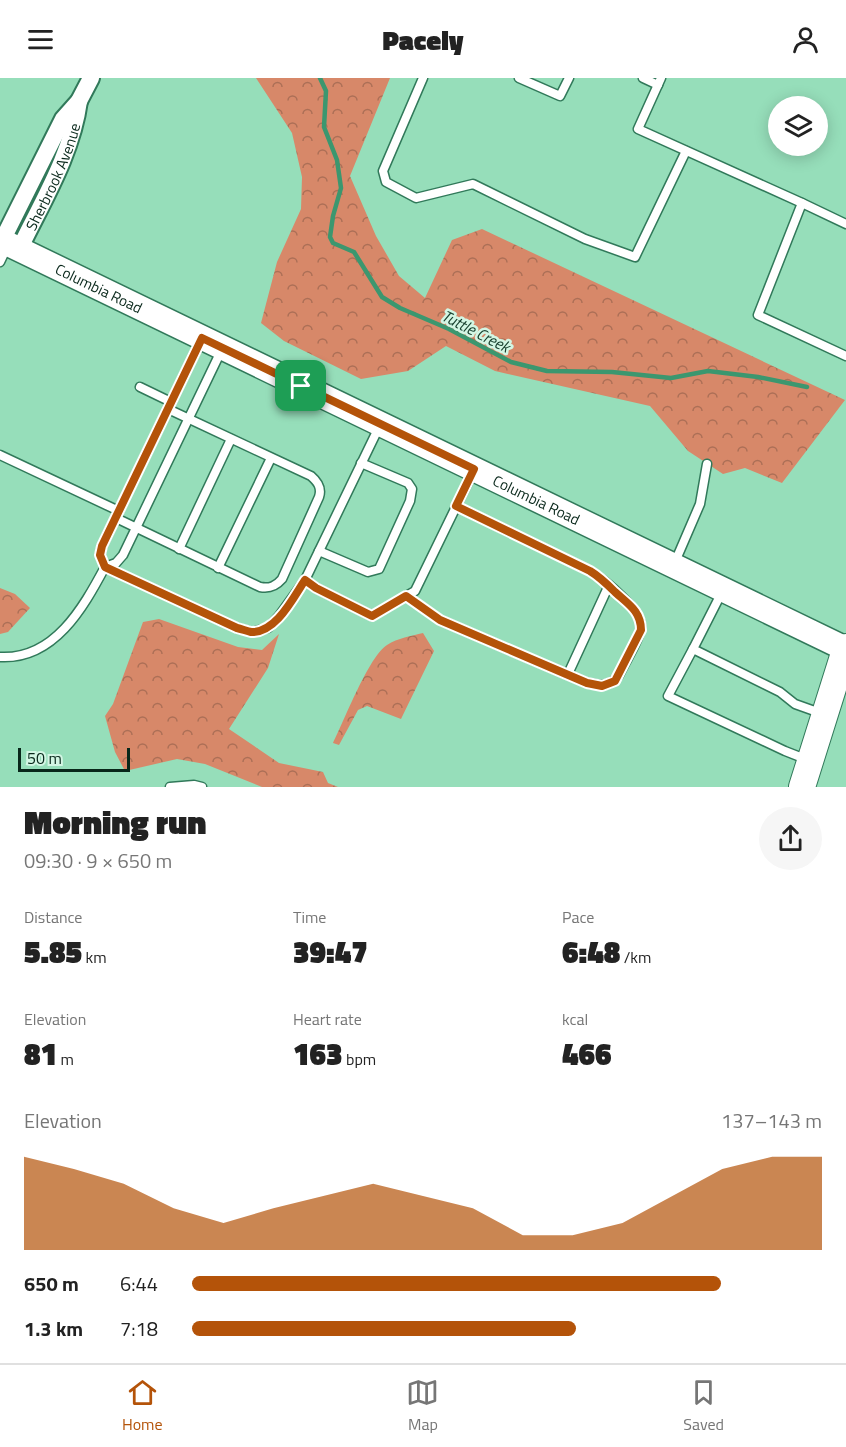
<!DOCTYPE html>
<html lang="en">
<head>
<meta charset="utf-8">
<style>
  body { margin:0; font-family:"Titillium Web",sans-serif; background:#f6f6f6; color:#222; height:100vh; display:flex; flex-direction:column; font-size:22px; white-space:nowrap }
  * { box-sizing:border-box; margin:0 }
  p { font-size:20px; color:#767676 }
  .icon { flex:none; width:33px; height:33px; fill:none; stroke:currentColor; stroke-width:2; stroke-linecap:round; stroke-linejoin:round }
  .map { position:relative; height:709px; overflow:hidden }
  .side { display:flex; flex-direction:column; background:#fff; flex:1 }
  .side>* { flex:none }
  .fabs { position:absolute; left:768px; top:18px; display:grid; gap:12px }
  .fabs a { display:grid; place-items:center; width:60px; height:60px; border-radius:50%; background:#fff; box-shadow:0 3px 15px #0003; font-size:30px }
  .scale { position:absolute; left:18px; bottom:15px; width:112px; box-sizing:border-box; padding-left:6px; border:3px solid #08271a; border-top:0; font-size:16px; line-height:21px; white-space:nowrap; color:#08271a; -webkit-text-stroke:4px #d3f6e4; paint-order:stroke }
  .pin { position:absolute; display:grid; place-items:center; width:51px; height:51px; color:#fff; margin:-26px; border-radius:12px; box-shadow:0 3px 9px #0006 }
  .round { display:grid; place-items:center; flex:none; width:63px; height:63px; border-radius:32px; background:#f6f6f6 }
  .overview { display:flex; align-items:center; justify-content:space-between; height:102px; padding:0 24px }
  h1 { font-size:33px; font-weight:800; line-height:45px }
  .metrics { display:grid; grid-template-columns:repeat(3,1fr); gap:9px; height:102px; padding:6px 24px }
  .metrics div { display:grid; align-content:center }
  .metrics b { font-size:30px; font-weight:800 }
  .metrics small { font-size:16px; font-weight:400 }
  .metrics p { font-size:16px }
  .chart { height:168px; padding:12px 24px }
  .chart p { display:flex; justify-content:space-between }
  .chart svg { width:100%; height:108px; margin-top:6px; fill:#b45309; opacity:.7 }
  ul { padding:0 24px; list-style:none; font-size:20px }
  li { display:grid; grid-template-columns:96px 72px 1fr; align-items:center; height:45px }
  li i { height:15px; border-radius:8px; background:#b45309 }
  header { display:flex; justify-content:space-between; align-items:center; height:78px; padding:0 24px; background:#fff; font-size:27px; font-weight:800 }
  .dock { display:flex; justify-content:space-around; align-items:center; height:84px; border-top:2px solid #e0e0e0; background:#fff; font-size:16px; color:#767676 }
  .dock a { display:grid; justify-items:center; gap:3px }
  .dock .selected { color:#b45309 }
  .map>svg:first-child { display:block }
  .forest { fill:url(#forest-crowns) }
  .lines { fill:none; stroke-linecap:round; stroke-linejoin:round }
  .stream { stroke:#3b976f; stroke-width:4.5 }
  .service-casing { stroke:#31795a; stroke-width:11 }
  .minor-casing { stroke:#31795a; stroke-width:20 }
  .secondary-casing { stroke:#31795a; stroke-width:27 }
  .primary-casing { stroke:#31795a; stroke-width:28 }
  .service { stroke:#fff; stroke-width:8 }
  .minor { stroke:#fff; stroke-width:16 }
  .secondary { stroke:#fff; stroke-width:24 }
  .primary { stroke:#fff; stroke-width:26 }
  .route-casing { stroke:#fff; stroke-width:12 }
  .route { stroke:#b45309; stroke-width:8 }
  .labels { text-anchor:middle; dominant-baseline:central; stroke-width:5; stroke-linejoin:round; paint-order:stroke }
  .street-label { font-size:15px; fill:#08271a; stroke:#d3f6e4 }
  .water-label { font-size:16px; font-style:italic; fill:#153d2b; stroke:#d3f6e4 }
</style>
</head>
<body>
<header><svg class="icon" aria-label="menu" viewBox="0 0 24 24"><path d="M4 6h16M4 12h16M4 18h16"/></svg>Pacely<svg class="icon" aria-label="person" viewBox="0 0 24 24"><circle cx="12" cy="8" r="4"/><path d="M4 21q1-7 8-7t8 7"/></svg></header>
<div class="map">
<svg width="846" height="709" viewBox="0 0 846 709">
  <defs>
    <pattern id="forest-crowns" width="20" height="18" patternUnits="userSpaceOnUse" patternTransform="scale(1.5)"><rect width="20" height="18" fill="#d78869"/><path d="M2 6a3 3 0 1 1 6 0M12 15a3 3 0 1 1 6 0" fill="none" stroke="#ac6f56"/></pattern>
  </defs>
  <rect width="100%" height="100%" fill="#96deba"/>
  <g class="forest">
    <polygon points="256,0 390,0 350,98 376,158 399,198 425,220 452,162 482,151 845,322 782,405 745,390 723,396 688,373 650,328 495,293 446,268 408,293 361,301 284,263 261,245 277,184 301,131 302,99 292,55"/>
    <polygon points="0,510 15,516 30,530 8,554 0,556"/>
    <polygon points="159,541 238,569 262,572 279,556 268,590 229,651 279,685 323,694 328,705 338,709 262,709 205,686 177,681 125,693 115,674 105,638 113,626 143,544"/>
    <path d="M423,555L434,573L401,641L367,628L358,632L339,667L333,665C344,643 369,578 387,567C398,560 411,558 423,555Z"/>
  </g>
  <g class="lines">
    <polyline class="stream" points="320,0 326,13 324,49 337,82 341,110 333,138 330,159 333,165 354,174 382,219 400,230 449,251 511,284 547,293 612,294 671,300 708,293 758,299 807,309"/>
    <defs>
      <g id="service">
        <polyline points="423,0 383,93 386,104 416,120 473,106 585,161 635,179 686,73"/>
        <polyline points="519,0 560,18 569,0"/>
        <polyline points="643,0 658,7"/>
        <polyline points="661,0 638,51 802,125 846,146"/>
        <polyline points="802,125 758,237 846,278"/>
        <polyline points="0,184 8,167"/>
        <polyline points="202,260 102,468 100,477 105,489 116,485 123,477 222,271"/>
        <polyline points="140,309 171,324"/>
        <polyline points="0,377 119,433"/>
        <path d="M116,440L260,509C270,511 276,508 282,501L319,419C322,410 318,404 311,398L168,331"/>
        <polyline points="179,471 231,361"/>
        <polyline points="319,473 368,494 379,491 410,423 412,411 408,405 361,385"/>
        <polyline points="675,484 700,426 707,386"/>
        <polyline points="218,490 271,380"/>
        <polyline points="305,502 316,510 372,538 415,513 473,394"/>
        <polyline points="723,512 693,571 780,614 795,626 823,636"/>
        <path d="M406,518L440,542L587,605C601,608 610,609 619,597C625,584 639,563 641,550C643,532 604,502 590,493L456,428"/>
        <polyline points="693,571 668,618 785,673 808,682"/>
        <path d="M0,579C54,582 83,530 105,489L237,550L252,554L268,550L279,538L305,502L380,347"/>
        <polyline points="568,596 609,507"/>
        <polyline points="170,709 194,707 202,709"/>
      </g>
      <g id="minor">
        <polyline points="2,163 63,41 79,23 91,0"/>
        <path id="s1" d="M19,172C42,124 72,76 79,23"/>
      </g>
      <g id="secondary">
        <path id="s2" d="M0,162L846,571"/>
      </g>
      <polyline id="primary" points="802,709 846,569"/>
    </defs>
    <use href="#service" class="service-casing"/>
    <use href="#minor" class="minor-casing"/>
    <use href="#secondary" class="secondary-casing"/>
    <use href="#primary" class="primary-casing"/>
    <use href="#service" class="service"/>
    <use href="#minor" class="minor"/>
    <use href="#secondary" class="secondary"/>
    <use href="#primary" class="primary"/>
  </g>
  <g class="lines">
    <defs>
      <path id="route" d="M202,260L474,391L456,428L590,493C600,499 607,506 615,514C628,526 641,533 641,552L615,603L602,608L587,605L440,542L406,518L372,538L316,510L305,502C293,520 276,555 251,554C247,553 241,551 237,550L105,489L100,477L102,468Z"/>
    </defs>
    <use href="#route" class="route-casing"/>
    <use href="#route" class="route"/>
  </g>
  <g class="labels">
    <g class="street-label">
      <text stroke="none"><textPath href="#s1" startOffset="81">Sherbrook Avenue</textPath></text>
      <text stroke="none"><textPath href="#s2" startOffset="110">Columbia Road</textPath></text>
      <text stroke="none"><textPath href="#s2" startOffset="596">Columbia Road</textPath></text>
    </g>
    <g class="water-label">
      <text transform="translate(476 253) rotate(27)">Tuttle Creek</text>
    </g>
  </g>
</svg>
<div class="fabs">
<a><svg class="icon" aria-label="layers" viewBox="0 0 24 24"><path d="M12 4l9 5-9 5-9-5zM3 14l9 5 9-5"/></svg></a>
</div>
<div class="scale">50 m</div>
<div class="pin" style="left:301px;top:308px;background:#1e9e55"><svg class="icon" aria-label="arrive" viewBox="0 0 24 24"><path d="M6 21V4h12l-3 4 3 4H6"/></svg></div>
</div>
<section class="side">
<div class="overview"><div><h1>Morning run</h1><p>09:30 · 9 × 650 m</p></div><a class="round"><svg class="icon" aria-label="share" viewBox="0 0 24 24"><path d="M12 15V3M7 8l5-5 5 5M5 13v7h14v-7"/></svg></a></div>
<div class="metrics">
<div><p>Distance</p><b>5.85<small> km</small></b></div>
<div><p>Time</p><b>39:47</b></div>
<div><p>Pace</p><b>6:48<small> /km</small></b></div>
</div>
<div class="metrics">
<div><p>Elevation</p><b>81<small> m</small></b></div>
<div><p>Heart rate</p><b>163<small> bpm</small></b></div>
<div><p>kcal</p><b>466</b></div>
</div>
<div class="chart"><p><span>Elevation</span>137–143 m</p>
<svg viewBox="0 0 160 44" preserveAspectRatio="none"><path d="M0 44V6L10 11L20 17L30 27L40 33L50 27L60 22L70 17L80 22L90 27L100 38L110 38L120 33L130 22L140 11L150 6L160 6V44z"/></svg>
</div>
<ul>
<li><b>650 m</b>6:44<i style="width:84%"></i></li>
<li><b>1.3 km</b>7:18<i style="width:61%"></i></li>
</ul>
</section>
<nav class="dock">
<a class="selected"><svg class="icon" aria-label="home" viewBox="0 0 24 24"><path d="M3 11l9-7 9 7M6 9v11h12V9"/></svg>Home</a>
<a><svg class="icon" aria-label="map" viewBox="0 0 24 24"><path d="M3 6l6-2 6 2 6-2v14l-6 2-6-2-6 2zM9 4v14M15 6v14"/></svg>Map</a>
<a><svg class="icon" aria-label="saved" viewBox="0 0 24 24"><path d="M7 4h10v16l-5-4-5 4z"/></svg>Saved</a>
</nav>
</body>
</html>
